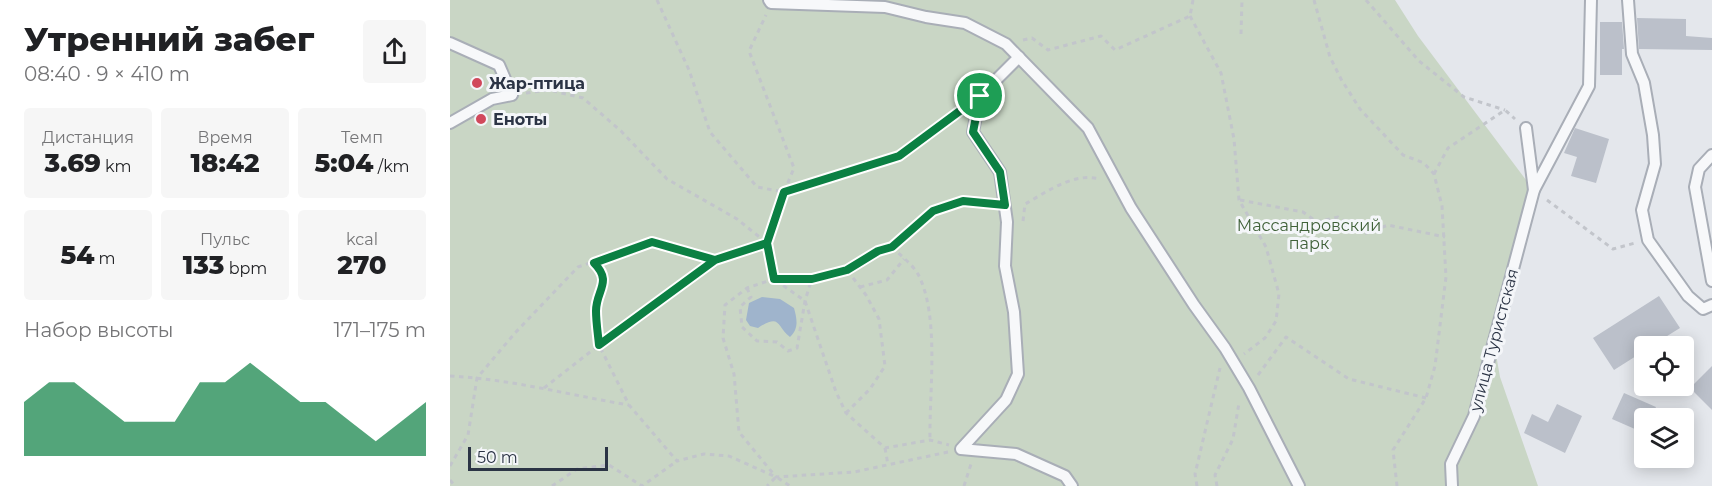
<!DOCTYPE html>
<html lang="ru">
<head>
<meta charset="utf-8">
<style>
  body { margin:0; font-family:Montserrat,sans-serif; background:#f6f6f6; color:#202124; height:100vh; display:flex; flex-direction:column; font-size:22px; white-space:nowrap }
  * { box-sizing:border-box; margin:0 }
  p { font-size:20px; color:#757577 }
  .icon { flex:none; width:33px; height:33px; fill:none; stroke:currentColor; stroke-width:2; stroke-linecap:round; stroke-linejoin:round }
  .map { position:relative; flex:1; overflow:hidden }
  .details { display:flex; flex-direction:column; background:#fff; width:450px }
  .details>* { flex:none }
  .fabs { position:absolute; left:1184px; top:336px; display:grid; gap:12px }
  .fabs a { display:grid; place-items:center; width:60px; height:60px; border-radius:6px; background:#fff; box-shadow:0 3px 15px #0003; font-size:30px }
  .scale { position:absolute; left:18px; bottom:15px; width:140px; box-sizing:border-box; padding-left:6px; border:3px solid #2b3445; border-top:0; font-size:16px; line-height:21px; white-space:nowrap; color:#2b3445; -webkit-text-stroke:4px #f4f6f9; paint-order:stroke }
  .pin { position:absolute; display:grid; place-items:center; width:51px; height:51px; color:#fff; margin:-26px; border:3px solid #fff; border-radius:50%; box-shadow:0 2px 6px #0007 }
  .round { display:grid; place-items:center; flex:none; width:63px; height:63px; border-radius:6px; background:#f6f6f6 }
  .summary { display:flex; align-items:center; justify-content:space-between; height:102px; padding:0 24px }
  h1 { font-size:33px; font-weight:800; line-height:45px }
  .figures { display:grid; grid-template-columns:repeat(3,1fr); gap:9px; height:102px; padding:6px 24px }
  .figures div { display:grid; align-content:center; border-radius:6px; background:#f6f6f6; text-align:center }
  .figures b { font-size:26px; font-weight:800 }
  .figures small { font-size:16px; font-weight:400 }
  .figures p { font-size:16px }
  .chart { height:168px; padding:12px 24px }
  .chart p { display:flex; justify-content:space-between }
  .chart svg { width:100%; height:108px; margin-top:6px; fill:#0b8043; opacity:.7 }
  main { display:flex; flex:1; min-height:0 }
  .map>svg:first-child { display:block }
  .green { fill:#c9d6c5 }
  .water { fill:#9fb4cc }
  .building { fill:#bbc0ca }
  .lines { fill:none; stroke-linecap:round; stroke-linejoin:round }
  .lane-casing { stroke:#a9aeb7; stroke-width:14 }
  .path { stroke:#c2c5cb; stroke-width:3; stroke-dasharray:4.5 4.5; stroke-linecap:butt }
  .lane { stroke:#f7f8fa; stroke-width:10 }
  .route-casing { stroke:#fff; stroke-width:12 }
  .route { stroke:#0b8043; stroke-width:8 }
  .poi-dot { fill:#d1495b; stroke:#f4f6f9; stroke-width:2 }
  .labels { text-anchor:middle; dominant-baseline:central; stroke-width:6; stroke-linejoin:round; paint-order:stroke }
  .poi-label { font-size:16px; font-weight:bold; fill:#2b3445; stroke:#f4f6f9; text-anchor:start }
  .park-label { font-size:16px; fill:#3f6138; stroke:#f4f6f9 }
  .street-label { font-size:16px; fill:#2b3445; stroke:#f4f6f9 }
</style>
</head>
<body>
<main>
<section class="details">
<div class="summary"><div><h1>Утренний забег</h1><p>08:40 · 9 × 410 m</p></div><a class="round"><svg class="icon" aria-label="share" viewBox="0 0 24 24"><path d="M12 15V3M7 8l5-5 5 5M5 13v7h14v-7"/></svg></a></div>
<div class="figures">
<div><p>Дистанция</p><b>3.69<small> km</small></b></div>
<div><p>Время</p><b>18:42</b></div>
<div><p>Темп</p><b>5:04<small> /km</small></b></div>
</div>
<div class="figures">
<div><b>54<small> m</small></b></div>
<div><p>Пульс</p><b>133<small> bpm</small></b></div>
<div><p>kcal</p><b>270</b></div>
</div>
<div class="chart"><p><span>Набор высоты</span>171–175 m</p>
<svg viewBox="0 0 160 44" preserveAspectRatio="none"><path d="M0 44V22L10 14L20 14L30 22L40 30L50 30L60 30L70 14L80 14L90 6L100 14L110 22L120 22L130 30L140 38L150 30L160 22V44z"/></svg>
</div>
</section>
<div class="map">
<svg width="1262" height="486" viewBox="0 0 1262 486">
  <rect width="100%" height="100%" fill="#e4e7ec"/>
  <polygon class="green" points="0,0 945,0 968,36 1088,196 1044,343 1050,377 1088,486 0,486"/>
  <path class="water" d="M312,297L330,299L344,308C347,319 349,329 340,337C326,326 331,313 308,328L300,326L296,320L299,303Z"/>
  <g class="building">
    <polygon points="1187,18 1236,19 1236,36 1262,38 1262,50 1189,49"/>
    <polygon points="1150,22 1172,22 1174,49 1172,49 1172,75 1150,75"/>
    <polygon points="1125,128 1159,139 1146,183 1121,176 1127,157 1114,153"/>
    <polygon points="1209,296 1230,328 1201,346 1194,346 1194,351 1164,370 1143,338"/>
    <polygon points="1262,366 1262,410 1240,388"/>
    <polygon points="1174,393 1206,407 1201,418 1194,418 1194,433 1162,419"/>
    <polygon points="1107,404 1132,416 1115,453 1074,433 1082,414 1098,422"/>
  </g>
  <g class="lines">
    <defs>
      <g id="lane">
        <polyline points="319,0 321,3 435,7 476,17 515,23 556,44 638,128 681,208 744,305 775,348 799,388 849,486"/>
        <polyline points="1178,0 1182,54 1194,83 1203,135 1205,164 1192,210 1198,240 1238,296 1253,309 1262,305"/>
        <polyline points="0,43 49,65 62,95 42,99 0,123"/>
        <polyline points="569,57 530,96 523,132 550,172 557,222 555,266 564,312 568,374 556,400 511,449 566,454 615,476 622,486"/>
        <polyline points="1076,128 1084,190"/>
        <polyline points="1262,155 1249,169 1245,187 1262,281"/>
        <polyline points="1002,486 1001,464 1024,416 1084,190 1139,86 1141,0"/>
      </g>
    </defs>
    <use href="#lane" class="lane-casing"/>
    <g class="path">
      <polyline points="207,0 239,70 260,132 307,187 334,192 344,168 299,51 316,15"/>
      <polyline points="864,0 880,57 891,79 910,109 953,155 974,163 984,174 992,206 996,277 985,366 976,398 943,450 947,486"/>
      <polyline points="916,0 969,61 1014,97 1055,110"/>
      <polyline points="740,16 771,73 784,139 789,200 816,247 829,294 826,321 815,338 794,354"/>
      <polyline points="791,34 792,0"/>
      <polyline points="573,40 582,38 598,50 651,36 665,50 740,16 743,0"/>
      <polyline points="76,93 99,90 133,98 171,131 217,179 287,219 317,243 324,279 355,301 386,392 396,413 435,448 480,440 499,445"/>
      <polyline points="984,174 998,148 1055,110 1065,119"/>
      <polyline points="790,200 853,212 867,222 888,217 914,234 938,225 995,237"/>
      <polyline points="1097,200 1163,249 1185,243"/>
      <path d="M573,221L575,204C597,192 623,172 650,179"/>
      <path d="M442,247C450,255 462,264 468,274C490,316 479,392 480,440"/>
      <polyline points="144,263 152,271 153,283 146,309 149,345 179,405 227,461 254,454 279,456 326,477 317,486"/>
      <polyline points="410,287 437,280 454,259"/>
      <polyline points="297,288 301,297 290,307 292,327 307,341 327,342 338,351 347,348 355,301 362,278"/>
      <polyline points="808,375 836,337 899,379 976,398"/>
      <path d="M0,376C60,379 119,395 179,405"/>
      <polyline points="94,388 149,345 265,260 317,243 334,192 449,156 513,108"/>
      <polyline points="396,413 420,389 435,366 429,319 416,295 397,270"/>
      <polyline points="435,448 438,465"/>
      <polyline points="498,452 404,472 326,477 289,432 284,374 273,338 275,305 297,288 324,279 362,278 397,270 428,251 442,247 483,211 513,201 540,204"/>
      <polyline points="0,466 18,435 27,378 65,333 128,267 202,242 265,260"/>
      <polyline points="328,478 340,486"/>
      <polyline points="0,480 5,486"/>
      <polyline points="102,486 127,469 159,465 192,486 227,461"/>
      <polyline points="514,486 521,464"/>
      <polyline points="747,486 745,474 770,368"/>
      <polyline points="767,486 765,475 783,439 789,403"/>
    </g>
    <use href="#lane" class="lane"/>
  </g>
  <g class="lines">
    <defs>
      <path id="route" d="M530,96L449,156L334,192L317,243L265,260L202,242L144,263C163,282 146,290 146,311C146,322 148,334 149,345L265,260L317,243L324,279H362L397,270L428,251L442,247L483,211L513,201L555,205L550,172L523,132L530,96"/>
    </defs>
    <use href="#route" class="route-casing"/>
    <use href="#route" class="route"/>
  </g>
  <g class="poi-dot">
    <circle cx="27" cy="83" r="6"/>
    <circle cx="31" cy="119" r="6"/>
  </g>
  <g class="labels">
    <g class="poi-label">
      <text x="39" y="83">Жар-птица</text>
      <text x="43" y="119">Еноты</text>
    </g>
    <g class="park-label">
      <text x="859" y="225">Массандровский<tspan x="859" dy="18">парк</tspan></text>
    </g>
    <g class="street-label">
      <text transform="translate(1044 340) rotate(-75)">улица Туристская</text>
    </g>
  </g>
</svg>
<div class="fabs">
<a><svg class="icon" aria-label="locate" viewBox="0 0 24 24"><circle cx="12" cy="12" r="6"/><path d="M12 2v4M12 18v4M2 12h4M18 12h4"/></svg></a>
<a><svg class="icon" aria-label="layers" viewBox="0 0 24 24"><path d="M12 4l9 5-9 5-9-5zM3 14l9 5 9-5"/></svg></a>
</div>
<div class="scale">50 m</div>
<div class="pin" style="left:530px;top:96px;background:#1e9e55"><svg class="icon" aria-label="arrive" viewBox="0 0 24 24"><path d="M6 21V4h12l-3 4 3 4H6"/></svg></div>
</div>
</main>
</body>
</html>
